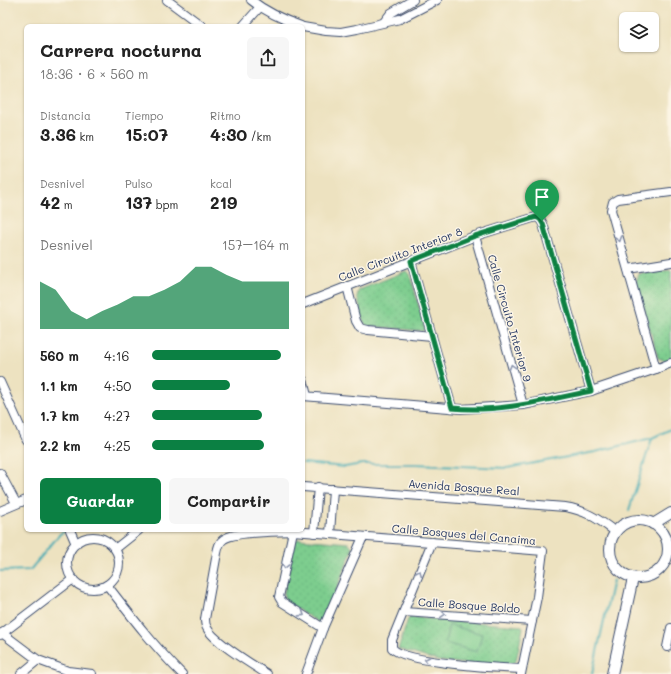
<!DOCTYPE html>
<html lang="es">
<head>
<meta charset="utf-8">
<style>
  body { margin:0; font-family:Mali,sans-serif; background:#f6f6f6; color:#222; height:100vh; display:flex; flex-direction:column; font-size:15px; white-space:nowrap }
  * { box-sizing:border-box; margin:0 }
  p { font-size:13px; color:#767676 }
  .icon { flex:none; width:22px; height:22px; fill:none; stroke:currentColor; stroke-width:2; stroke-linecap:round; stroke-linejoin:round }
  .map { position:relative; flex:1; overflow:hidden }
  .drawer { position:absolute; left:24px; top:24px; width:281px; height:508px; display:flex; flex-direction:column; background:#fff; border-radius:6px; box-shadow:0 1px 3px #0004 }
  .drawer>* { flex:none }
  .fabs { position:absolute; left:619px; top:12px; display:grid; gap:8px }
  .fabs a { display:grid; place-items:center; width:40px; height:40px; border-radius:6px; background:#fff; box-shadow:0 1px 3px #0004; font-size:20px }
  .pin { position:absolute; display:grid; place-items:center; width:34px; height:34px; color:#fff; margin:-41px -17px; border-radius:50% 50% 50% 0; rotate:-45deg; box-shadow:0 0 4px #0007 }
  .pin .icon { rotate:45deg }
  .round { display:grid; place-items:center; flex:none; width:42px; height:42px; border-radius:6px; background:#f6f6f6 }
  .overview { display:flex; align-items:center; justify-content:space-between; height:68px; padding:0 16px }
  h1 { font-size:18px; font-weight:700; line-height:30px }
  .metrics { display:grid; grid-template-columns:repeat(3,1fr); gap:6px; height:68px; padding:4px 16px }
  .metrics div { display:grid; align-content:center }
  .metrics b { font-size:17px; font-weight:700 }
  .metrics small { font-size:11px; font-weight:400 }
  .metrics p { font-size:11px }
  .chart { height:112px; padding:8px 16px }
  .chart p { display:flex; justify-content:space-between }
  .chart svg { width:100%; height:72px; margin-top:4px; fill:#0b8043; opacity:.7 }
  .button { display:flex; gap:8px; margin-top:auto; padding:8px 16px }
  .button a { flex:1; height:46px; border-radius:6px; background:#0b8043; color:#fff; font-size:16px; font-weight:700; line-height:46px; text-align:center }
  .button a+a { background:#f6f6f6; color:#222 }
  ul { padding:0 16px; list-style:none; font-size:13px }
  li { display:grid; grid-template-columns:64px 48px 1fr; align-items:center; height:30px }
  li i { height:10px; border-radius:5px; background:#0b8043 }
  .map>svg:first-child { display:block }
  .grass { fill:url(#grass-dots); stroke:#4c7e76 }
  .pitch { fill:#7dcd8e; stroke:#4c7e76 }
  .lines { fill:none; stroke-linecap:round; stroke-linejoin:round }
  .stream { stroke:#39aab4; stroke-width:2 }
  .minor-casing { stroke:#3a4a6d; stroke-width:10 }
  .major-casing { stroke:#3a4a6d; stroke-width:12 }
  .minor { stroke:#fff; stroke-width:8 }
  .major { stroke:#fff; stroke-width:10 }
  .oneway { stroke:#8d97ae }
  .route-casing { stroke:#fff; stroke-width:8 }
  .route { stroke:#0b8043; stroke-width:5 }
  .labels { text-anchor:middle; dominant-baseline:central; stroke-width:3; stroke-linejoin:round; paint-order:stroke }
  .street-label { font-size:11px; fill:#1b2f5e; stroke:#fcf5e5 }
</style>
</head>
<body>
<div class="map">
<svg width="671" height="674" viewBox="0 0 671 674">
  <defs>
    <pattern id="grass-dots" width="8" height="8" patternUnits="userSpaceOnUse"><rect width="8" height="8" fill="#7dcd8e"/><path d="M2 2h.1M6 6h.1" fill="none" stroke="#6bb07d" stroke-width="1.8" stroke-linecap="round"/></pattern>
  </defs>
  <rect width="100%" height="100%" fill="#fcf5e5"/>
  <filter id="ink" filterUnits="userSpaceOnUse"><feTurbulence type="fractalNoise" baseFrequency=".025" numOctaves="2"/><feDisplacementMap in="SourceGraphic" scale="8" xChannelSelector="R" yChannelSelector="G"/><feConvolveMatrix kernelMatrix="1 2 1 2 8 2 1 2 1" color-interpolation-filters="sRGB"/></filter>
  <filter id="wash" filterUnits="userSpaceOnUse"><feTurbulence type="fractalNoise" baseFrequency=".012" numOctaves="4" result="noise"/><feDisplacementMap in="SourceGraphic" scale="16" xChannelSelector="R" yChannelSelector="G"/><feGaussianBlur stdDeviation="0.9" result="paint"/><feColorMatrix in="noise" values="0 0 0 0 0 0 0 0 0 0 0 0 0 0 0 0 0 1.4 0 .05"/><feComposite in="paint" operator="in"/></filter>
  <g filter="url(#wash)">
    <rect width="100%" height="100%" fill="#ede2c0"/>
    <g class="grass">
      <polygon points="671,270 671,358 666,361 658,358 636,281 639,274"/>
      <polygon points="406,271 410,274 425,329 423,331 367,326 364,323 357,296 359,290"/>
      <polygon points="298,539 349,543 353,548 324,622 319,623 288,603 284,598 284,592 295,541"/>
      <polygon points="411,617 521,626 523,628 516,661 512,664 468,664 438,661 398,649 408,619"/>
    </g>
    <polygon class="pitch" points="449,625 482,634 477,652 445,643"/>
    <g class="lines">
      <g class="stream">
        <polyline points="303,463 345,467 362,464 416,464 507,468 595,452 652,438 671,429"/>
        <polyline points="629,510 652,438"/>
        <polyline points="0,571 30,570 60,534 66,530"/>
        <polyline points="592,674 613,580"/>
      </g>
    </g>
  </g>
  <g filter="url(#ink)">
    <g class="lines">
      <defs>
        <g id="minor">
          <polyline points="167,0 202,26"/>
          <path d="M251,0C266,12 284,20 301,26"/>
          <polyline points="384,22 391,13 413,0"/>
          <polyline points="243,26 260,7"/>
          <polyline points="303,27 326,31 341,32 357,29 400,19 437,0"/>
          <polyline points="475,236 523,405"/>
          <polyline points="411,261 452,408"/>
          <polyline points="628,269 671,262"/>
          <polyline points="347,286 356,321 360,328 368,330 432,336"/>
          <polyline points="303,304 475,236 536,217 540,219 543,224 591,391"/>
          <polyline points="656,369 611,210 613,202 618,199 671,192"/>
          <polyline points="303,380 307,396"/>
          <polyline points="0,382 26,440"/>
          <polyline points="303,396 461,409 523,405 591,391 656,369 671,363"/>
          <polyline points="0,473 16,503"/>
          <path d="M303,487L565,507C584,510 597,518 613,530L616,531"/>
          <polyline points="0,511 26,500"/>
          <polyline points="70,530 76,544"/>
          <polyline points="293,531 279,597 282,602 323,628"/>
          <polyline points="314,533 318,487"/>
          <polyline points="330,534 333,489"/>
          <circle cx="93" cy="563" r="26"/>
          <path d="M432,542L392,640V648C404,663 499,668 521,669"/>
          <polyline points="115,549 139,530"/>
          <path d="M107,585C131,616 154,646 182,674"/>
          <polyline points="404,612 532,621"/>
          <polyline points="2,633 38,660 68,671 92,674"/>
          <polyline points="0,635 73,579"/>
          <polyline points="667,647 671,628"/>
          <polyline points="21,674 38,660"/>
          <path d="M267,674C253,665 214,642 207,628C205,625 205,622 205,619L217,553C218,548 219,542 224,539C236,531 277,532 293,531L543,551L537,597L521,674"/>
          <polyline points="306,674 323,628 363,537"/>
        </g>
        <g id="major">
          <circle cx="639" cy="549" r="29"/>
          <polyline points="653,524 671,513"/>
          <polyline points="612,674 633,578"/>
        </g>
      </defs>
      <use href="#minor" class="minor-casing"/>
      <use href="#major" class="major-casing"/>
      <use href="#minor" class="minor"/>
      <use href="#major" class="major"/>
    </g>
    <defs><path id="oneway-chevron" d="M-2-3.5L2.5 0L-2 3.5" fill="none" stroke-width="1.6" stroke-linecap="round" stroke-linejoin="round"/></defs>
    <g class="oneway">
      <use href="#oneway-chevron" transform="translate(619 239) rotate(73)"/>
      <use href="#oneway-chevron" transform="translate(512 367) rotate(-106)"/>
      <use href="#oneway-chevron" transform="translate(285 566) rotate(102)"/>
      <use href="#oneway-chevron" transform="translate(419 573) rotate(-68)"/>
      <use href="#oneway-chevron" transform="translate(302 614) rotate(33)"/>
      <use href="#oneway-chevron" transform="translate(443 614) rotate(4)"/>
      <use href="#oneway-chevron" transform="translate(427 660) rotate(-169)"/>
    </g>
  </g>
  <g class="lines" filter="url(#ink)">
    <defs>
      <path id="route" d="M536,217L540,219L543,224L591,391C547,400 497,413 452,408L411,261L475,236Z"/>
    </defs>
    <use href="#route" class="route-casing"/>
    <use href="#route" class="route"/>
  </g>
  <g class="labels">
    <g class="street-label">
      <text transform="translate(400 254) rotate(-21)">Calle Circuito Interior 8</text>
      <text transform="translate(510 318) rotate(74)">Calle Circuito Interior 9</text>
      <text transform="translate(464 487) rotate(4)">Avenida Bosque Real</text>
      <text transform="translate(464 534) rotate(5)">Calle Bosques del Canaima</text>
      <text transform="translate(469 605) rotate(4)">Calle Bosque Boldo</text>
    </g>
  </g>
</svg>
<div class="fabs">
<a><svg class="icon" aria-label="layers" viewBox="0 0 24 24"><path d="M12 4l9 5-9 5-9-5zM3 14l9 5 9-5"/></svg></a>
</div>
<div class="pin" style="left:542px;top:221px;background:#1e9e55"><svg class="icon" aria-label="arrive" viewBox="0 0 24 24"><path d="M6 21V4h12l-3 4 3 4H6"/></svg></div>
<section class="drawer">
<div class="overview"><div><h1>Carrera nocturna</h1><p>18:36 · 6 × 560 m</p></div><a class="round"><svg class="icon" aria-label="share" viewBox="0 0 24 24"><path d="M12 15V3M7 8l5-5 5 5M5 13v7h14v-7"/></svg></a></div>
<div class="metrics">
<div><p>Distancia</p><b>3.36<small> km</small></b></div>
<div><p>Tiempo</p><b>15:07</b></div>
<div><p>Ritmo</p><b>4:30<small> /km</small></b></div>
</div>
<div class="metrics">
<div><p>Desnivel</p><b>42<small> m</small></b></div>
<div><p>Pulso</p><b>137<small> bpm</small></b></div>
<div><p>kcal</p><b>219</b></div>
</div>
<div class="chart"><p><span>Desnivel</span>157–164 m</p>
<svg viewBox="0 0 160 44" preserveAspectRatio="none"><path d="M0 44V15L10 20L20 33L30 38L40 33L50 29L60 24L70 24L80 20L90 15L100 6L110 6L120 11L130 15L140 15L150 15L160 15V44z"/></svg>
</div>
<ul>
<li><b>560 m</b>4:16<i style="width:94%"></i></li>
<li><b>1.1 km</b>4:50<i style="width:57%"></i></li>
<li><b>1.7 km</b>4:27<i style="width:80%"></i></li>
<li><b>2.2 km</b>4:25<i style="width:82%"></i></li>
</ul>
<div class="button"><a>Guardar</a><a>Compartir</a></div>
</section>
</div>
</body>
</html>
